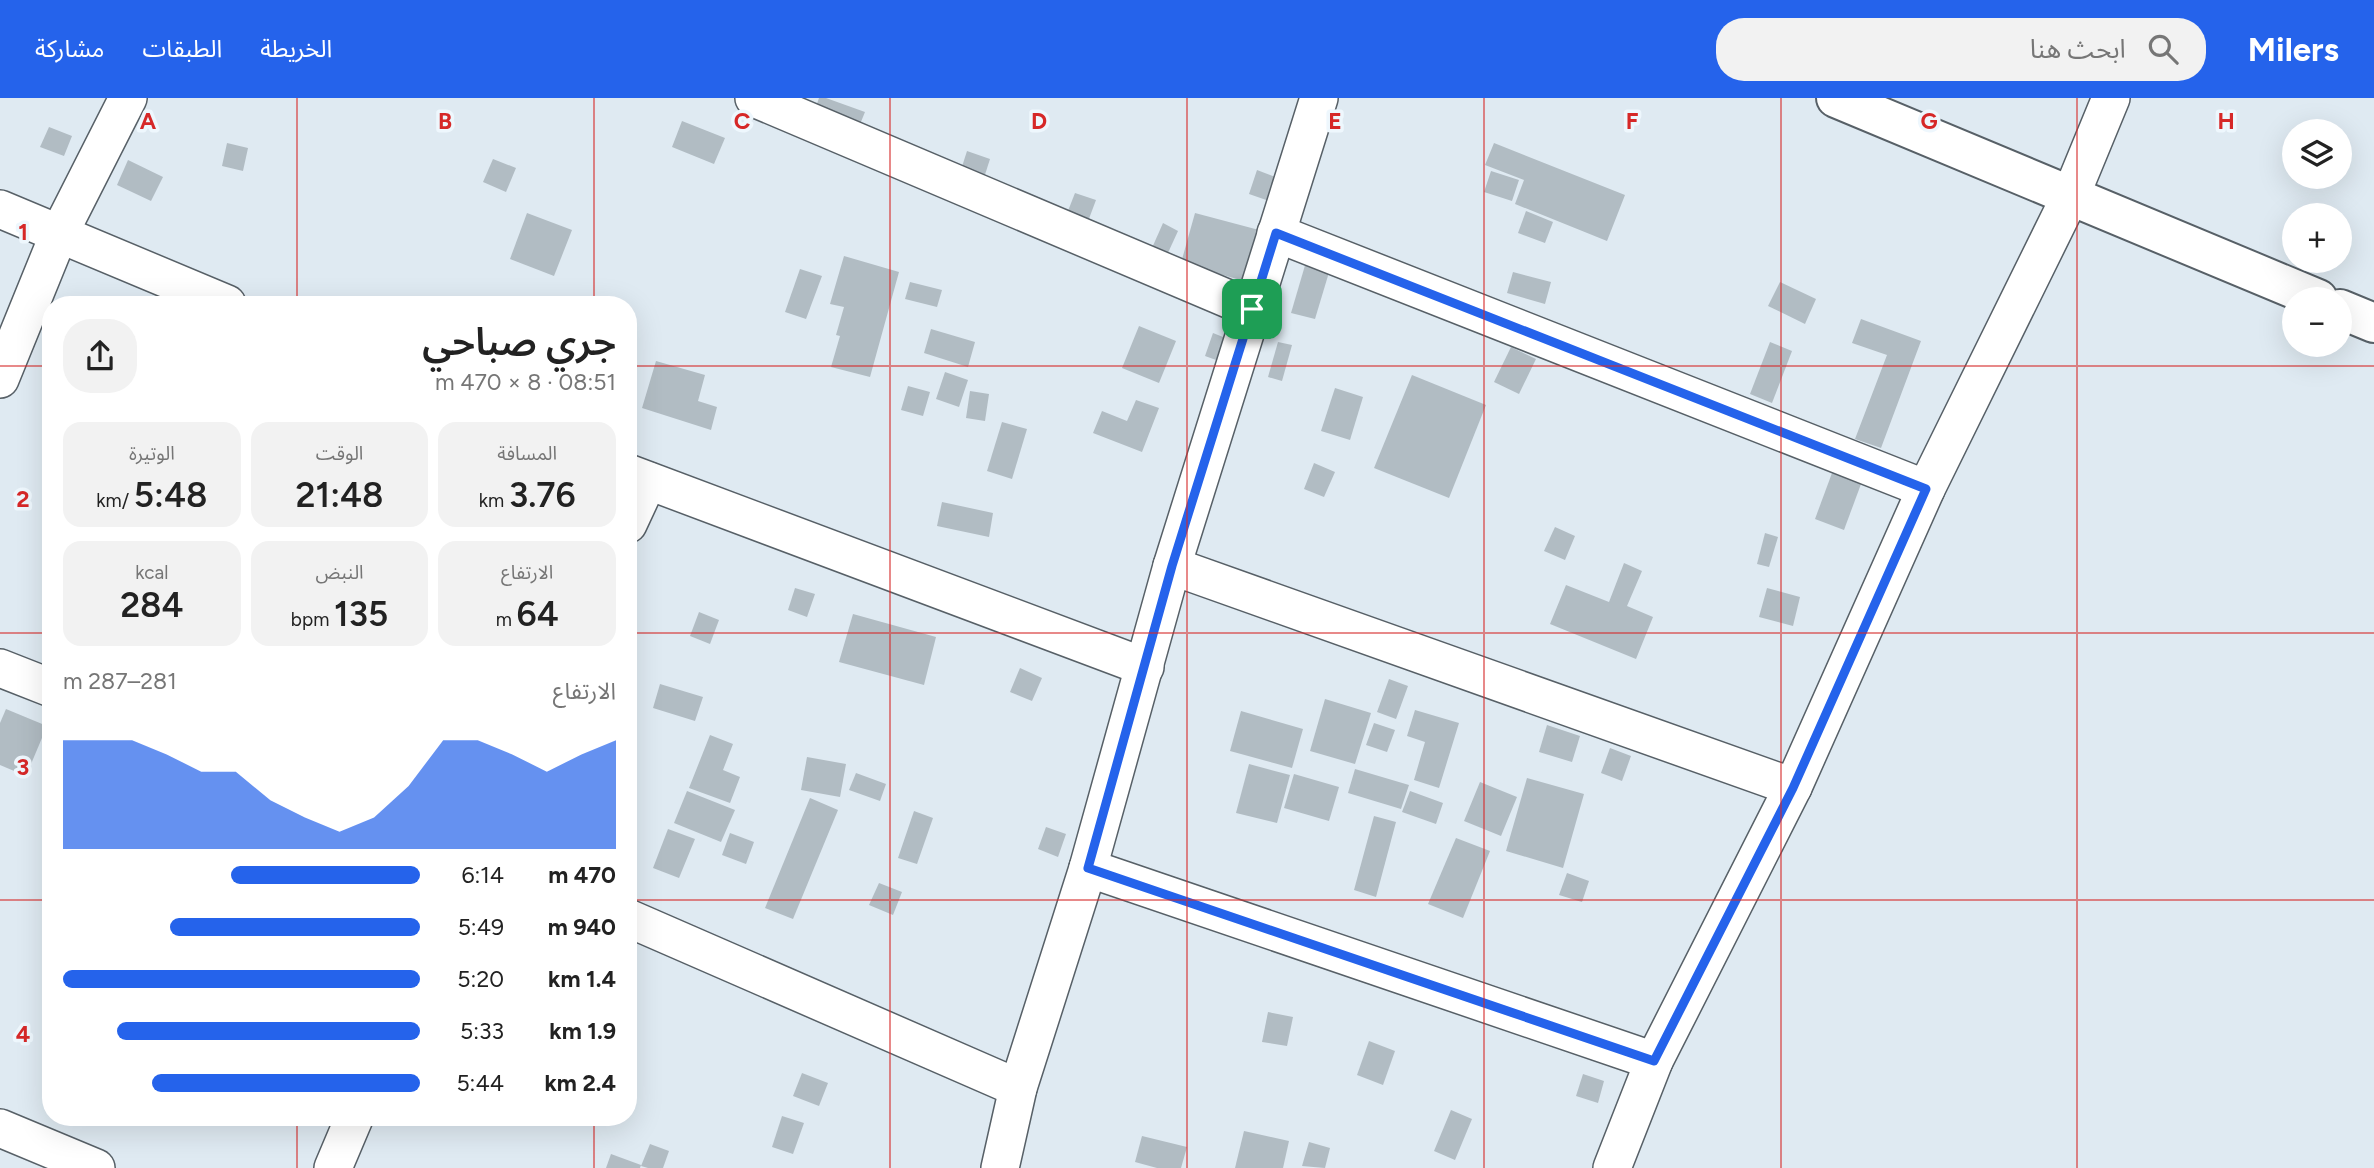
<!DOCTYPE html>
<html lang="ar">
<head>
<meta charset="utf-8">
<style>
  body { margin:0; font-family:Figtree,"Noto Sans Arabic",sans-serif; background:#f2f2f2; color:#222; direction:rtl; height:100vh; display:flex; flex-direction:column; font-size:26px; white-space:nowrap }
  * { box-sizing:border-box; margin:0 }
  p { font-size:23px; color:#767676 }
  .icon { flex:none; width:38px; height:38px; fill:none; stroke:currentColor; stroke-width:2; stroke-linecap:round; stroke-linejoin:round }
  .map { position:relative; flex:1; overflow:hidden; direction:ltr }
  .sheet { position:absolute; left:42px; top:198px; width:595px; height:830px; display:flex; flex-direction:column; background:#fff; border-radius:28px; box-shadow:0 7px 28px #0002; direction:rtl }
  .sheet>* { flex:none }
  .controls { position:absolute; left:2282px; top:21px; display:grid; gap:14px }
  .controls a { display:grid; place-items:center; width:70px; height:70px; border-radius:50%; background:#fff; box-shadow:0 7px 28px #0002; font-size:35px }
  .pin { position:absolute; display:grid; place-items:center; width:60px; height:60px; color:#fff; margin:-30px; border-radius:14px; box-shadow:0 4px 10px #0006 }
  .round { display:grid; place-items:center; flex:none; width:74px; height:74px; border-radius:28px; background:#f2f2f2 }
  .summary { display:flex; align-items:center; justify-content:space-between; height:119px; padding:0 21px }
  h1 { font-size:38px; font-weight:600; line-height:52px }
  .metrics { display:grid; grid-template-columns:repeat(3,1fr); gap:10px; height:119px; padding:7px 21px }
  .metrics div { display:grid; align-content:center; border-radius:18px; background:#f2f2f2; text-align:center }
  .metrics b { font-size:35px; font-weight:600 }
  .metrics small { font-size:19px; font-weight:400 }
  .metrics p { font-size:19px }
  .chart { height:196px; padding:14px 21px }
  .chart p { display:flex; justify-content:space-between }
  .chart svg { width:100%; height:126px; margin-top:7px; fill:#2563eb; opacity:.7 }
  ul { padding:0 21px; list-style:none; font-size:23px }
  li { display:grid; grid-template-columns:112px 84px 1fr; align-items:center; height:52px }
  li i { height:18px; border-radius:9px; background:#2563eb }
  header { display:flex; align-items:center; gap:42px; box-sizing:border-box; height:98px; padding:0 35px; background:#2563eb; color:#fff }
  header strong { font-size:33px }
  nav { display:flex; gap:38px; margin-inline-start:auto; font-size:24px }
  .search { width:490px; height:63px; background:#f2f2f2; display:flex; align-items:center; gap:18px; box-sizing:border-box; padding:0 24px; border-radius:28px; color:#767676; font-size:26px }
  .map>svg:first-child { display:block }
  .building { fill:#b1bcc3 }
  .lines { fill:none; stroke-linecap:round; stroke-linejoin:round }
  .minor-casing { stroke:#576067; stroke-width:40 }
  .tertiary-casing { stroke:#576067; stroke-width:42 }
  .minor { stroke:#fff; stroke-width:37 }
  .tertiary { stroke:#fff; stroke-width:38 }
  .route-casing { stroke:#fff; stroke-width:14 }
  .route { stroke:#2563eb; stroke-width:9 }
  .grid { fill:none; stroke:#d62828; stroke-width:2; stroke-opacity:0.55 }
  .grid-label { font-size:23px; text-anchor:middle; font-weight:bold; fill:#d62828; stroke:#eef7fd; stroke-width:7; stroke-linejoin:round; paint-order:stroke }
</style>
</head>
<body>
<header>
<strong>Milers</strong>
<div class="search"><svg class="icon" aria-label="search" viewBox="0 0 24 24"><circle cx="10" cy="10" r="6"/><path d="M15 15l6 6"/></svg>ابحث هنا</div>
<nav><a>الخريطة</a><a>الطبقات</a><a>مشاركة</a></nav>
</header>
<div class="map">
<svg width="2374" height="1070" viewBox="0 0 2374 1070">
  <rect width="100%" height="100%" fill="#dfeaf2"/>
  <g class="building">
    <polygon points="819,0 826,0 865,14 856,36 812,20"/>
    <polygon points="682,23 725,40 714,66 672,49"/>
    <polygon points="49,29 72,38 64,58 40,49"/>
    <polygon points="227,45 248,50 243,73 222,68"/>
    <polygon points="1494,45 1625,97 1607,143 1515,106 1524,82 1485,67"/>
    <polygon points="967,53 990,61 982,86 959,78"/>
    <polygon points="493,61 516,70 506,94 483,84"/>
    <polygon points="128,62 163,79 151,103 117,87"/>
    <polygon points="1257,72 1281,81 1272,104 1249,96"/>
    <polygon points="1491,73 1519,82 1512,103 1484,94"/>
    <polygon points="1075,95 1096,102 1087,126 1066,118"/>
    <polygon points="1526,113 1553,124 1545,145 1518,135"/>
    <polygon points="527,115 572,132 554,178 510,161"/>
    <polygon points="1195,115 1259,132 1244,183 1181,165"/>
    <polygon points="1163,125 1178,133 1167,157 1152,150"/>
    <polygon points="844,158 899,174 870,279 831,269 840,238 836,237 844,209 830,206"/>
    <polygon points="1306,164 1330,171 1315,221 1291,215"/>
    <polygon points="800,171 822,178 806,221 785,214"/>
    <polygon points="1513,174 1551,184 1545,206 1507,195"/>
    <polygon points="910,184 942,192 937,209 905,201"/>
    <polygon points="1780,184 1816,201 1805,226 1768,208"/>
    <polygon points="1861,221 1921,243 1881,350 1855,341 1887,257 1852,245"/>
    <polygon points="1139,228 1176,243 1159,285 1122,270"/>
    <polygon points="931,231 975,244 968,269 924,255"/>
    <polygon points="1213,235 1238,245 1230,267 1205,258"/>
    <polygon points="1278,244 1292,247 1282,283 1268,279"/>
    <polygon points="1770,244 1792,253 1772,305 1750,296"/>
    <polygon points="1511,249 1536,261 1519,296 1494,284"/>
    <polygon points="656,263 705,277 698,303 717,309 711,332 642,310"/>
    <polygon points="945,274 968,282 959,309 936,301"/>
    <polygon points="1412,277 1486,307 1449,400 1374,370"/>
    <polygon points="908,288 930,294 923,318 901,312"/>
    <polygon points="1335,290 1363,299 1350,342 1321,333"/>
    <polygon points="970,293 989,296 985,323 966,320"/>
    <polygon points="1136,302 1159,310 1142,354 1093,335 1102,313 1127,323"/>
    <polygon points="1002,324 1027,331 1012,381 987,373"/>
    <polygon points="1314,365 1335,374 1324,399 1304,391"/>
    <polygon points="1832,375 1861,386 1844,432 1815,421"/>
    <polygon points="942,404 993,415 989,439 937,428"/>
    <polygon points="1555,429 1575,438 1565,462 1544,453"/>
    <polygon points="1765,435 1778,439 1769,469 1757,466"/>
    <polygon points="1624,465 1642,473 1627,508 1653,519 1636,561 1550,526 1566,487 1609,504"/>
    <polygon points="795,490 815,496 807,519 788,512"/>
    <polygon points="1767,490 1800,499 1793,528 1759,519"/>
    <polygon points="699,514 719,522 710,546 690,538"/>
    <polygon points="853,516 936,539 924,587 839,564"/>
    <polygon points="1020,570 1042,580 1032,603 1010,594"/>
    <polygon points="1389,581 1408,588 1396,621 1377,614"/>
    <polygon points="660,586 703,599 695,623 653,610"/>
    <polygon points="1325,601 1371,615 1355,666 1310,653"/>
    <polygon points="6,611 47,628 26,678 0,667 0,625"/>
    <polygon points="1415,612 1459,625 1439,690 1414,682 1425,644 1407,638"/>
    <polygon points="1241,613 1303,631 1292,670 1230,653"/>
    <polygon points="1374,625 1395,632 1387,654 1366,647"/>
    <polygon points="1547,627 1580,638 1572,664 1539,654"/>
    <polygon points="710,637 733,646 723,672 740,679 730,705 689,690"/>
    <polygon points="1610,650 1631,658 1622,683 1601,675"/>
    <polygon points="807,659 846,666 840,699 801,692"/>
    <polygon points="1249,666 1290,677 1277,725 1236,715"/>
    <polygon points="1355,671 1409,687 1401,711 1348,695"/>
    <polygon points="856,675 886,686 880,703 849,692"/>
    <polygon points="1294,676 1339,689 1329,723 1284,710"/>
    <polygon points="1527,680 1584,696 1563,770 1506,753"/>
    <polygon points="1480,684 1517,699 1501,738 1464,723"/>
    <polygon points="687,693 735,712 721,744 674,725"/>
    <polygon points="1410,693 1443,705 1436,726 1402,714"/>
    <polygon points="810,700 838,712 793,821 765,810"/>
    <polygon points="914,713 933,720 917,766 898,760"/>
    <polygon points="1374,718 1396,724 1376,799 1354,792"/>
    <polygon points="1046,729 1066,736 1058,759 1038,751"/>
    <polygon points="668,731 695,741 679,780 653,770"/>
    <polygon points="730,735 754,744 746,766 722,757"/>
    <polygon points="1456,740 1490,753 1463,820 1428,806"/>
    <polygon points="1567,775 1589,783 1582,804 1559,797"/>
    <polygon points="879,785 902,794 893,817 869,807"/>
    <polygon points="1268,914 1293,919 1287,948 1262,944"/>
    <polygon points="1369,943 1395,953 1383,987 1357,977"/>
    <polygon points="802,975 828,985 819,1008 793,998"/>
    <polygon points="1583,976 1604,983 1598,1005 1576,998"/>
    <polygon points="1451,1012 1472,1021 1455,1062 1434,1053"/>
    <polygon points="782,1018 804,1025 793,1056 772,1049"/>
    <polygon points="1244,1033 1289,1043 1283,1070 1235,1070"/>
    <polygon points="1142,1038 1187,1049 1181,1070 1157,1070 1135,1064"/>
    <polygon points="1309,1044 1330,1050 1325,1070 1302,1068"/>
    <polygon points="650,1046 669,1053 663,1070 648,1070 641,1068"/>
    <polygon points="611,1056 641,1067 640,1070 606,1070"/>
  </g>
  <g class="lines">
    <defs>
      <g id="minor">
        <polyline points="754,0 1252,211"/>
        <polyline points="0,111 227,206"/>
        <polyline points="1276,135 1926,391"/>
        <polyline points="0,281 59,136 128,0"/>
        <polyline points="628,375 1145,569"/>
        <polyline points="628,426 648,383"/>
        <polyline points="1172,468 1793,689"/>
        <polyline points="0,570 51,590"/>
        <polyline points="1088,770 1654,963"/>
        <polyline points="628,820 1018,990"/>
        <polyline points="0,1030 96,1070"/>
        <polyline points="333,1070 355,1018"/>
        <polyline points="1000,1070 1018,990 1088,770 1172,468 1319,0"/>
        <polyline points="1612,1070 1654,963 1793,689 1926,391 2071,97 2111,0"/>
      </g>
      <g id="tertiary">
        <polyline points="1836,0 2318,201"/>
        <polyline points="2340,211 2374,225"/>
      </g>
    </defs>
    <use href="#minor" class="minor-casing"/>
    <use href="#tertiary" class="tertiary-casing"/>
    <use href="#minor" class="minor"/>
    <use href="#tertiary" class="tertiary"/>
  </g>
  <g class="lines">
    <defs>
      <polygon id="route" points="1276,135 1926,391 1793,690 1654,963 1088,770 1172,468"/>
    </defs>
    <use href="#route" class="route-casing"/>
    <use href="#route" class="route"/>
  </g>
  <path class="grid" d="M297,0V206M594,0V206M890,0V1070M1187,0V1070M1484,0V1070M1781,0V1070M2077,0V1070M0,268H51M628,268H2374M0,535H51M628,535H2374M0,802H51M628,802H2374M297,1018V1070M594,1018V1070"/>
  <g class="grid-label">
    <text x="148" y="31">A</text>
    <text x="445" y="31">B</text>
    <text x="742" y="31">C</text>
    <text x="1039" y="31">D</text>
    <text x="1335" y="31">E</text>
    <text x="1632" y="31">F</text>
    <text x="1929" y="31">G</text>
    <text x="2226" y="31">H</text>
    <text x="23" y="142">1</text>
    <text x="23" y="409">2</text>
    <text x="23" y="677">3</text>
    <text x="23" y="944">4</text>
  </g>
</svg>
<div class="controls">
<a><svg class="icon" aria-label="layers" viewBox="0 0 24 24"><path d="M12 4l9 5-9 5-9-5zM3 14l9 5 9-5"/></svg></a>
<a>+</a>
<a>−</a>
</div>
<div class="pin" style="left:1252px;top:211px;background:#1e9e55"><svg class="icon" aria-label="arrive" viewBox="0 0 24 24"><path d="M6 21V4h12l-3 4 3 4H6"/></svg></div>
<section class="sheet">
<div class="summary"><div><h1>جري صباحي</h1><p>08:51 · 8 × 470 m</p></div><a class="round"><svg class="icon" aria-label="share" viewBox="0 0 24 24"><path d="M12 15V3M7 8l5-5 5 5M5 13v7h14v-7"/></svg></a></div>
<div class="metrics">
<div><p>المسافة</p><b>3.76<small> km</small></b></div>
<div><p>الوقت</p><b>21:48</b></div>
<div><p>الوتيرة</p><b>5:48<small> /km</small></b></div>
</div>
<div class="metrics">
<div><p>الارتفاع</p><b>64<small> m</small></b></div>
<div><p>النبض</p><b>135<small> bpm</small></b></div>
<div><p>kcal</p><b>284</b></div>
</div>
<div class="chart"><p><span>الارتفاع</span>281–287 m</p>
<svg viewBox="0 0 160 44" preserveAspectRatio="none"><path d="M0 44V6L10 6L20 6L30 11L40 17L50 17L60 27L70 33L80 38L90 33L100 22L110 6L120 6L130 11L140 17L150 11L160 6V44z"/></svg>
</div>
<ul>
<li><b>470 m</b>6:14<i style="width:53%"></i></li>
<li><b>940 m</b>5:49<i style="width:70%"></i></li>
<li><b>1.4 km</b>5:20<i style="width:100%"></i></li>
<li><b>1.9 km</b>5:33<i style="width:85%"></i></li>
<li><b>2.4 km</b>5:44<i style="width:75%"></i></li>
</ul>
</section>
</div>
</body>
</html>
